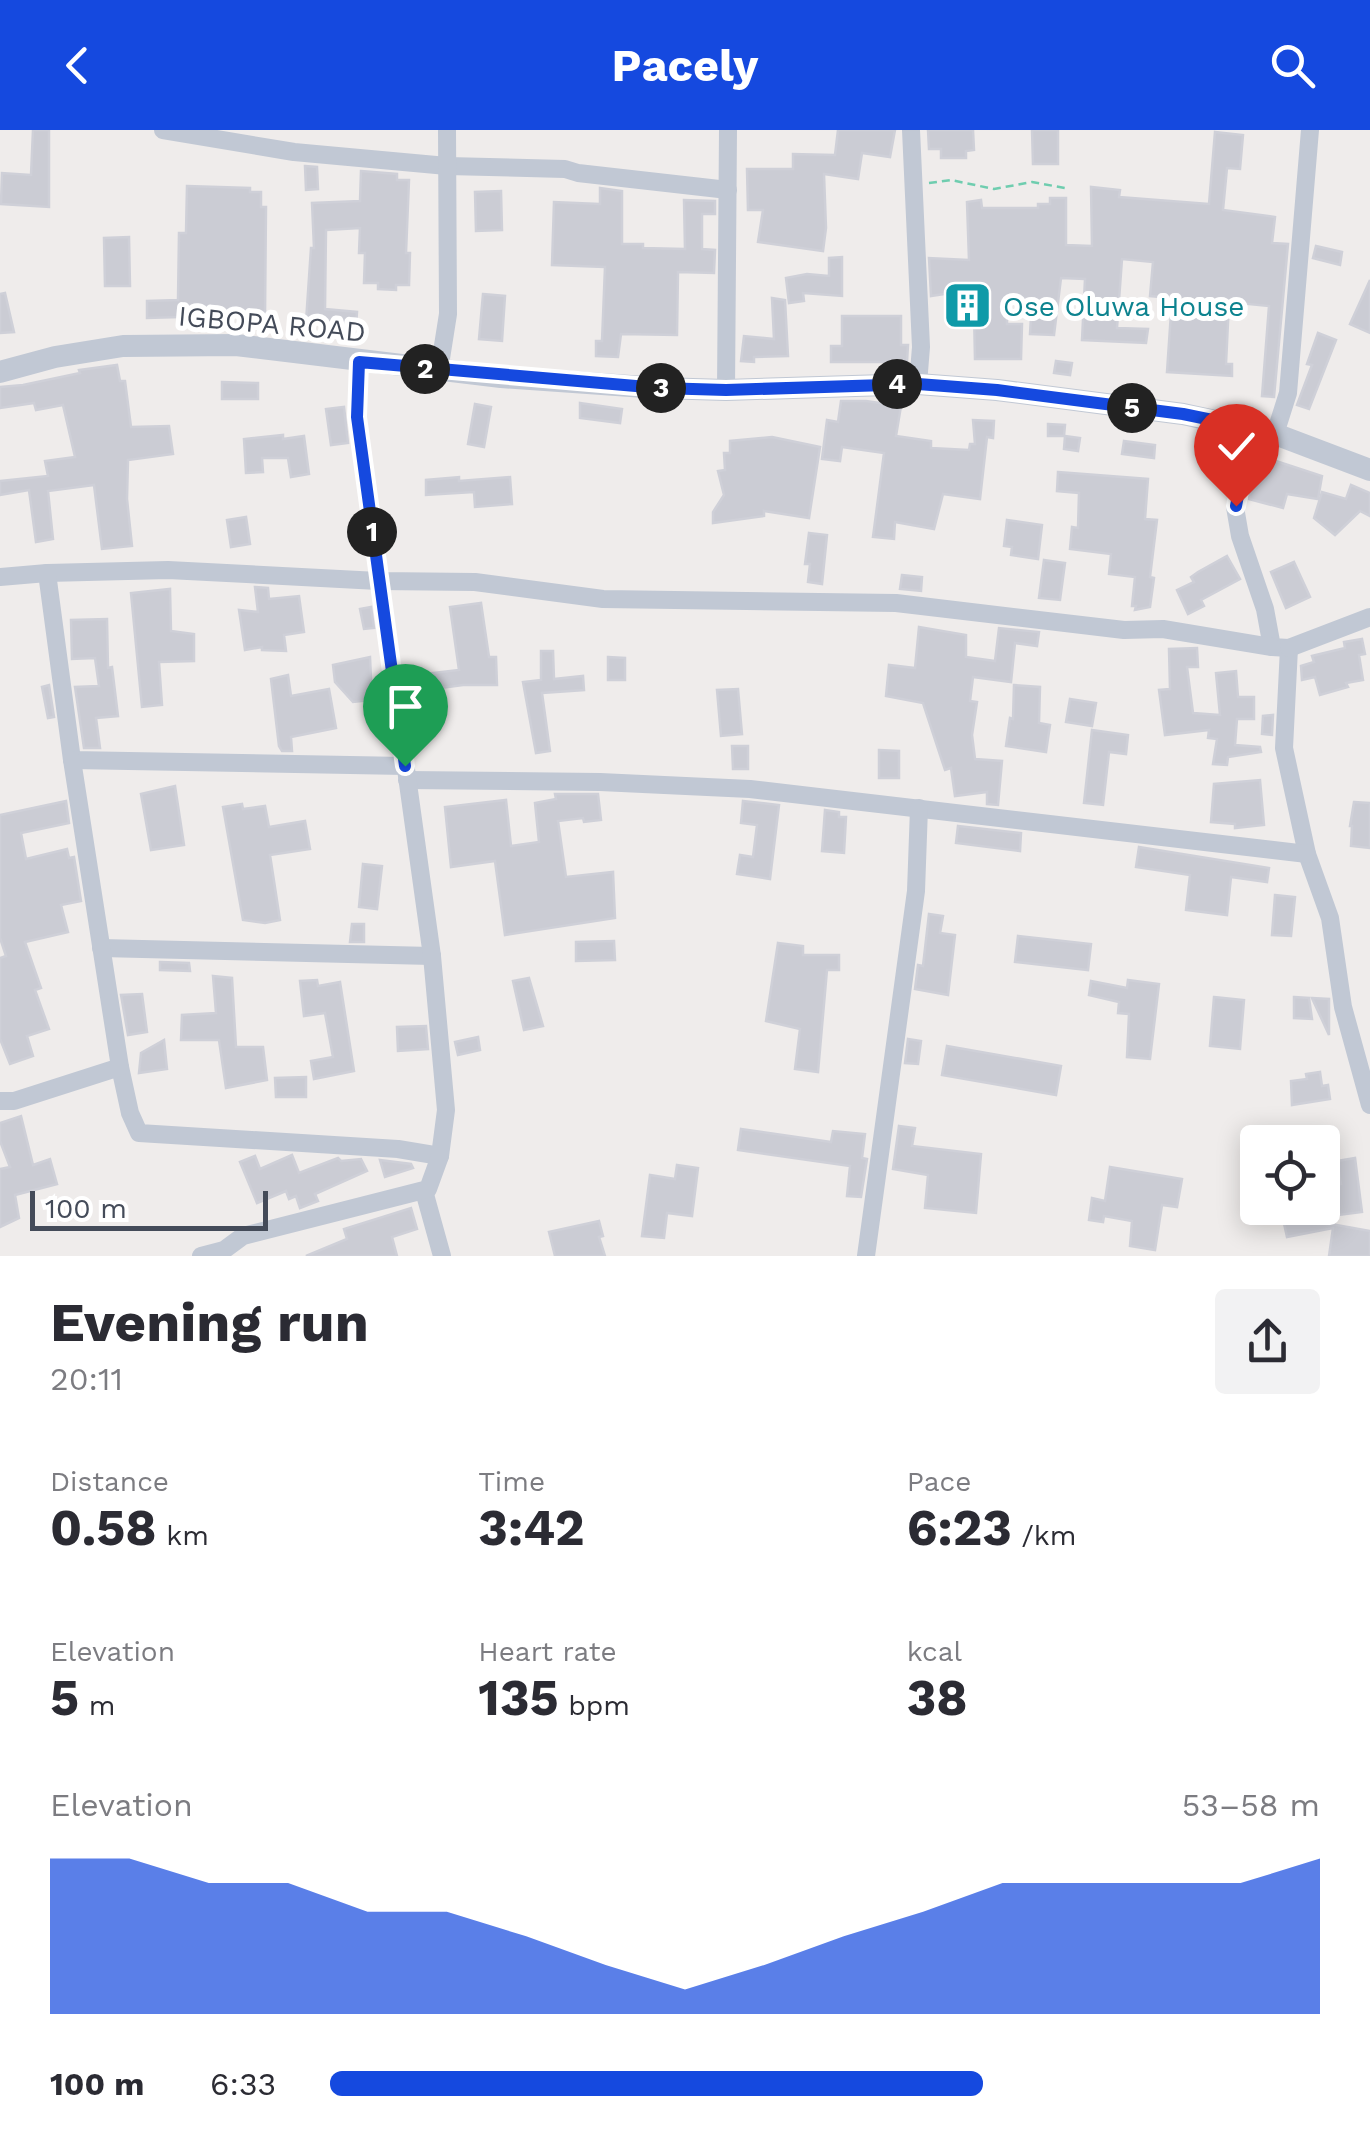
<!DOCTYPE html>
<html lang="en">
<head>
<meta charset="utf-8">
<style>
  body { margin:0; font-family:"Work Sans",sans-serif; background:#f2f2f3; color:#2b2b33; height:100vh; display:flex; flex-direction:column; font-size:38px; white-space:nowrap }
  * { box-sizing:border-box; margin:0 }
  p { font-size:32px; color:#7c7c81 }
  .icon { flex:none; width:55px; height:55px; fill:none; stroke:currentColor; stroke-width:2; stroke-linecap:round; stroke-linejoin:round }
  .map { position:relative; height:1126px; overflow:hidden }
  .side { display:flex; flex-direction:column; background:#fff; flex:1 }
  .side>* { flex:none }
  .buttons { position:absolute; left:1240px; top:995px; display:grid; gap:20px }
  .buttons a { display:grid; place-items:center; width:100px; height:100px; border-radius:10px; background:#fff; box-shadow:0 5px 25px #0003; font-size:50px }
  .scale { position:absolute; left:30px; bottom:25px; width:238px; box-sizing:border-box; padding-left:10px; border:5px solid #444b59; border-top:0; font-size:28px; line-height:35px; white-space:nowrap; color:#444b59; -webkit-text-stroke:8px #fff; paint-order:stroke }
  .pin { position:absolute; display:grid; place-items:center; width:85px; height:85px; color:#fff; margin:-102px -42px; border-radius:50% 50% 50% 0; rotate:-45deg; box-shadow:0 0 10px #0007 }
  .pin .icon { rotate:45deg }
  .km { position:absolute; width:50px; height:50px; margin:-25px; border-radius:50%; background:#222; color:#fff; font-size:28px; line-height:50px; text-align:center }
  .round { display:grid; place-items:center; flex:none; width:105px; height:105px; border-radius:10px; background:#f2f2f3 }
  .head { display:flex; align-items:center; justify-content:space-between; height:170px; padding:0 50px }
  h1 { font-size:55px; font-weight:700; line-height:75px }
  .stats { display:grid; grid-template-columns:repeat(3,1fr); gap:15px; height:170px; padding:10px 50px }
  .stats div { display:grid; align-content:center }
  .stats b { font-size:50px; font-weight:700 }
  .stats small { font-size:28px; font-weight:400 }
  .stats p { font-size:28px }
  .chart { height:280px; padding:20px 50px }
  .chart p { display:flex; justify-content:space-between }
  .chart svg { width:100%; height:180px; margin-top:10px; fill:#1549df; opacity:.7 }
  ul { padding:0 50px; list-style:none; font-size:32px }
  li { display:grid; grid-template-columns:160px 120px 1fr; align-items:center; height:75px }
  li i { height:25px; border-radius:12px; background:#1549df }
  header { display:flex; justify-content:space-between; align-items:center; height:130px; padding:0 50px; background:#1549df; color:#fff; font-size:45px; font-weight:700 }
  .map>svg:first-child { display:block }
  .building { fill:#cbccd4; stroke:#cfd0d8; stroke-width:2.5 }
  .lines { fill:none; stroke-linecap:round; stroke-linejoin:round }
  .path { stroke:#6fcdaf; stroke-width:2.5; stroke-dasharray:8 5; stroke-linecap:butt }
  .minor { stroke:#c1c8d4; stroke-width:18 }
  .tertiary { stroke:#c1c8d4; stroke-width:22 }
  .route-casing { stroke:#fff; stroke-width:20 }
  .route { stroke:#1549df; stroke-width:12 }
  .labels { text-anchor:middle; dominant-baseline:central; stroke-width:10; stroke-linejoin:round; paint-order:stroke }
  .culture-label { font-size:28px; fill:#0d838f; stroke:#fff; text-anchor:start }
  .street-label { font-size:28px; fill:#444b59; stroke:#fff }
</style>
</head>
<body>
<header><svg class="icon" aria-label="back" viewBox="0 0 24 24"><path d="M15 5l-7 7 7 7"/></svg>Pacely<svg class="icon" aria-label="search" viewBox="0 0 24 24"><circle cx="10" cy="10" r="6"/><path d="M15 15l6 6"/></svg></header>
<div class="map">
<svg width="1370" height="1126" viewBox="0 0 1370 1126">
  <rect width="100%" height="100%" fill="#efeceb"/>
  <g class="building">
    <polygon points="33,0 49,0 49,77 1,74 2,43 31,45"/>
    <polygon points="838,0 895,0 890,27 862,23 858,49 824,44 826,98 823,121 758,112 763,80 748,80 747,39 793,39 793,24 835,25"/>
    <polygon points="928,0 973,0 974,20 966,21 966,28 941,28 941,19 929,19"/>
    <polygon points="1032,0 1058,0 1058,34 1033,34"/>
    <polygon points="1215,2 1243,5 1240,39 1227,38 1223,80 1275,87 1272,113 1288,114 1274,267 1262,266 1269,176 1229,172 1226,234 1232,234 1232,246 1167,242 1172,168 1150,166 1153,132 1122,129 1117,198 1148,199 1146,213 1082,210 1085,149 1061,148 1054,205 1030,204 1032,169 1007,168 1007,194 1022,194 1021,229 975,229 974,183 952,185 951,163 931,166 929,128 969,130 967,72 981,70 982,78 1038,78 1038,74 1050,74 1050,68 1066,68 1066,115 1092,116 1091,57 1120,60 1119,67 1209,74"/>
    <polygon points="305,36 317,37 318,59 306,60"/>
    <polygon points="361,41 397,44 397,50 409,50 406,123 410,123 409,155 396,155 396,160 378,159 378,153 364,153 365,123 359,123 360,98 326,100 325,179 357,182 356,197 306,192 311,118 314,118 312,73 360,71"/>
    <polygon points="187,56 250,58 250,62 261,62 261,77 266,77 265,186 178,184 179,187 147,188 147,171 178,170 179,103 186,103"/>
    <polygon points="600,58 622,61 622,114 643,114 643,118 685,119 684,70 715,71 715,84 702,84 702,119 715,120 714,143 678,142 677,205 621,204 618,227 596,226 596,211 602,211 605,137 552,135 554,72 600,74"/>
    <polygon points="501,61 502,100 476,101 475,62"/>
    <polygon points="129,107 130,156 105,156 104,108"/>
    <polygon points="1316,116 1342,122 1340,135 1313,128"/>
    <polygon points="842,127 842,166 803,163 804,171 789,173 786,148 807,144 829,146 829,128"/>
    <polygon points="1370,150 1370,203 1350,194"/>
    <polygon points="5,163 14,202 0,203 0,164"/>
    <polygon points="483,164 505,166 502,211 479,209"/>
    <polygon points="772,168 785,170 788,226 754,227 754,232 741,231 744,206 774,209"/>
    <polygon points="842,186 901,186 901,215 908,215 907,232 831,232 831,216 842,216"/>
    <polygon points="1318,203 1336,210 1309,279 1297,275 1312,235 1307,234"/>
    <polygon points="1056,231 1072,233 1070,245 1054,243"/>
    <polygon points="117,235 120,251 125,251 131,297 169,296 173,324 128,330 127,369 132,416 102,419 94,355 48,361 53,409 36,412 29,360 0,365 0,351 48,346 45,331 75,327 63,275 36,280 34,273 0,278 0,257 23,255 80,243 79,240"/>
    <polygon points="222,252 258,253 258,269 222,269"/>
    <polygon points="841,271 866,271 901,276 896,306 931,311 931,318 969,320 970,314 975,314 973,290 994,291 993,308 987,307 980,369 943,364 934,399 895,392 894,409 873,407 884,323 842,317 840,331 822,329 827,290 838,292"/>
    <polygon points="580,273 622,279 620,293 580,288"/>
    <polygon points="475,274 491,277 484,317 468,314"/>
    <polygon points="344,277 348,313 331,315 326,279"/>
    <polygon points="1048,294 1065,295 1064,306 1048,306"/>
    <polygon points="283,305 283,309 304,306 309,344 291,347 288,328 262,328 263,342 246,343 244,309"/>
    <polygon points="1065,306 1080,308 1078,321 1064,319"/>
    <polygon points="772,307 820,317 809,388 764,381 764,386 713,393 713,382 724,365 718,341 725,340 724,323 730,323 730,311"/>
    <polygon points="1124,311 1155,315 1154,328 1122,324"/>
    <polygon points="1258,326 1275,331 1274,334 1276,331 1322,346 1318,369 1287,364 1283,378 1249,369"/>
    <polygon points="1058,342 1148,349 1145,389 1157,390 1150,447 1154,448 1150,477 1135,480 1136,476 1132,476 1135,447 1109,444 1111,424 1070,419 1072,397 1078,398 1079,363 1057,361"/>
    <polygon points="459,347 459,351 510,347 512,374 475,377 474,362 426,365 426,350"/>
    <polygon points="1351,355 1370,363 1370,386 1360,381 1335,405 1314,388 1322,362 1346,369"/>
    <polygon points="246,387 250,414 231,417 227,390"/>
    <polygon points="1007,390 1042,395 1038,429 1011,425 1012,417 1004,416"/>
    <polygon points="809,403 827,405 822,454 808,452 810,434 805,434"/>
    <polygon points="1227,426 1240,449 1201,470 1204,476 1188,484 1177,460 1194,452 1191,447 1198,442"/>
    <polygon points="1044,430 1065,433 1060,470 1039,468"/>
    <polygon points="1294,432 1310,467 1286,478 1271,442"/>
    <polygon points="902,445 922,447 921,461 900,459"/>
    <polygon points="255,457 268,458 269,469 299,466 304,502 284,505 286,521 262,520 262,517 245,520 239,480 258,482"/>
    <polygon points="170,459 171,501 194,504 194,531 159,532 162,575 142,577 131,463"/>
    <polygon points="481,473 489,527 496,527 497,555 463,555 418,561 415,545 459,540 450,477"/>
    <polygon points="371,477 374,498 364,499 360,479"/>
    <polygon points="107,489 108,538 112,537 118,586 96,588 100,618 84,618 75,557 99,556 95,528 72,529 71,490"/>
    <polygon points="919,497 966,505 966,527 995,531 999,498 1039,502 1037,516 1015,513 1011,552 973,547 970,571 977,572 972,605 975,629 1002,631 998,675 987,674 987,662 955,666 951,638 945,640 923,573 886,566 889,535 915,538"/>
    <polygon points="1362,509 1365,524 1359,525 1363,550 1346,553 1348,557 1320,565 1315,547 1302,550 1301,536 1314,532 1312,526 1345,518 1344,512"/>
    <polygon points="1197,518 1198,537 1187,537 1193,583 1220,585 1216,543 1236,541 1238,567 1254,567 1254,589 1237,589 1235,615 1260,617 1261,622 1228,627 1227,635 1213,634 1217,609 1208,608 1209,600 1165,605 1159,560 1170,559 1169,519"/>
    <polygon points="541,521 553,521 554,549 583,546 584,560 542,563 550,621 536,623 523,552 541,550"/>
    <polygon points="370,527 372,570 353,572 335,552 333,535"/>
    <polygon points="608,527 625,528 625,550 608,550"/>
    <polygon points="288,545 291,566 329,559 336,598 291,607 292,621 282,621 279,616 271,549"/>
    <polygon points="49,555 54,587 48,588 42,557"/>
    <polygon points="1014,555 1040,557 1039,593 1050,595 1046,622 1006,616 1010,588 1013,589"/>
    <polygon points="738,559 742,604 721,606 717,560"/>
    <polygon points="1070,569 1096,573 1092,596 1066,592"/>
    <polygon points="1273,585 1272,605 1262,604 1263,586"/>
    <polygon points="1092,600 1128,605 1126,624 1109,622 1103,675 1084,673"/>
    <polygon points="732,616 748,616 748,639 733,639"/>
    <polygon points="879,620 899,621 899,648 879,648"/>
    <polygon points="1260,650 1264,695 1235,698 1235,694 1211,692 1214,654"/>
    <polygon points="175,656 184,715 151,720 141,664"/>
    <polygon points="555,664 598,664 601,690 584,692 583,688 558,691 566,747 613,742 615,788 505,805 495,731 451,737 445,677 506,670 511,716 539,712 535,673 556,669"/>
    <polygon points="66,671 69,693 21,703 26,729 67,719 69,728 74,727 81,771 61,775 68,802 25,812 41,858 35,860 49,899 27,906 33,926 10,934 0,909 0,828 6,826 0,808 0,685"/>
    <polygon points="743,671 779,675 770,749 737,744 740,725 753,727 757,695 741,693"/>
    <polygon points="1354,672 1370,673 1370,718 1351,716 1352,696 1350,696"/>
    <polygon points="242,674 243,679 265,676 269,697 305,691 310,719 270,725 280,790 265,793 243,790 223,677"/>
    <polygon points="825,680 839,682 839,687 846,687 844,723 822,721"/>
    <polygon points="958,696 1021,703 1020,721 956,713"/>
    <polygon points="1139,717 1269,738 1267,752 1231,747 1227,785 1186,780 1190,745 1136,737"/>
    <polygon points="363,734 382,736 377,779 359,777"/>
    <polygon points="1275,765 1295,767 1291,806 1272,805"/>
    <polygon points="929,784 943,786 940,803 955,805 948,865 915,859 918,835 923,836"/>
    <polygon points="352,794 364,794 364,812 350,812"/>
    <polygon points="1018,806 1091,814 1088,840 1015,832"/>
    <polygon points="614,811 615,830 576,831 576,812"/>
    <polygon points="778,813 803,816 803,825 839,825 839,840 827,840 818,942 795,939 800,899 766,891"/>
    <polygon points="160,832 189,833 190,841 160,840"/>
    <polygon points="213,846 232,848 236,917 263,917 267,950 226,958 219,910 181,910 182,885 216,883"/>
    <polygon points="529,848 543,896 524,900 513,851"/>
    <polygon points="317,850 318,856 340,852 354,941 314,949 311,931 333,927 325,883 304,886 300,851"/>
    <polygon points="1128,850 1159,854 1150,929 1127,927 1129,884 1118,883 1119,872 1089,865 1091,851 1127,858"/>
    <polygon points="142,864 147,902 128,905 121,865"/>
    <polygon points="1214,867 1244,870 1240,919 1210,916"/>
    <polygon points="1294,867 1309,868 1312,889 1294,888"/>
    <polygon points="1312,868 1329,869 1329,905"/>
    <polygon points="426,896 428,919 398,921 397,897"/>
    <polygon points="478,907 480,920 458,925 455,912"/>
    <polygon points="908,909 921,911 918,934 905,933"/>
    <polygon points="164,910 167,939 139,943 141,923"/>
    <polygon points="947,916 1061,936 1056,965 942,945"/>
    <polygon points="1320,942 1322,956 1328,955 1330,969 1292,975 1291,951 1307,949 1306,944"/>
    <polygon points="306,947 306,967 276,967 275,948"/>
    <polygon points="21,986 33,1035 50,1029 57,1054 15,1065 19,1088 0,1097 0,1039 10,1037 0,1011 0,993"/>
    <polygon points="899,996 915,998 912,1016 981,1024 976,1083 925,1078 928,1045 893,1039"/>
    <polygon points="741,999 831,1012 833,1001 865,1004 862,1028 867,1029 861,1067 847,1066 850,1036 738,1020"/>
    <polygon points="292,1025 299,1043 338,1028 341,1031 361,1029 367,1041 315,1064 318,1071 300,1078 296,1066 289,1069 286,1061 257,1073 240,1032 255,1026 260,1039"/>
    <polygon points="1355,1028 1362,1082 1322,1087 1322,1057 1341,1054 1337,1031"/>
    <polygon points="380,1030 411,1034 413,1038 385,1047"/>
    <polygon points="677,1035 698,1038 692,1086 667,1083 664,1108 642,1106 650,1045 675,1049"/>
    <polygon points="1110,1037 1182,1049 1177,1077 1162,1075 1155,1120 1130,1116 1132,1091 1104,1086 1103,1092 1089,1090 1092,1068 1105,1071"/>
    <polygon points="411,1078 417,1099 392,1107 397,1126 306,1126 347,1109 344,1099"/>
    <polygon points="1292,1087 1370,1101 1370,1126 1329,1126 1333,1098 1287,1107 1283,1089"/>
    <polygon points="599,1091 603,1106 599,1107 605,1126 555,1126 549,1102"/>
  </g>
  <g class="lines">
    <polyline class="path" points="929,53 951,50 994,59 1032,52 1065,58"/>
    <g class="minor">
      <polyline points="163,0 294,22 447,36 565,39 578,43 728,60"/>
      <polyline points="911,0 921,217 918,254"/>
      <polyline points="439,241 448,184 447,0"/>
      <polyline points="726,260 728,0"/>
      <polyline points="1251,299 1235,377 1240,406 1265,479 1272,517 1289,518 1284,618 1307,724 1330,788 1343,877 1370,975"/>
      <polyline points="1275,304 1288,263 1310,0"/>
      <polyline points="47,443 168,440 378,451 475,452 603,469 896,473 1124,500 1163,499 1272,517"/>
      <polyline points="0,447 47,443 72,630 405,636"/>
      <polyline points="1289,518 1370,487"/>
      <polyline points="407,650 600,652 750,659 1307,724"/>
      <polyline points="101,818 432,826"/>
      <polyline points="120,937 130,983 139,1003 398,1019 440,1026"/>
      <polyline points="0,971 14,971 120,937 72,630"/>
      <polyline points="424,1061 442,1126"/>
      <polyline points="201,1126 224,1120 243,1106 428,1059 440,1026 446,980 432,826 357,287 359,232"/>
      <polyline points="866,1126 916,761 919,678"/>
    </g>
    <polyline class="tertiary" points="0,242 55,227 123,216 236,215 501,247 659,258 726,260 918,254 997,260 1183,284 1275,304 1370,340"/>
  </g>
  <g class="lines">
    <defs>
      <polyline id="route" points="405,636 357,287 359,232 659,258 726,260 918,254 997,260 1183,284 1251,298 1236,376"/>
    </defs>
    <use href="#route" class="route-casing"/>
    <use href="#route" class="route"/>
  </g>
  <defs>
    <symbol id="building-square" viewBox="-11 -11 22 22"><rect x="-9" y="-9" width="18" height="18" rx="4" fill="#0f9aa8" stroke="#fff"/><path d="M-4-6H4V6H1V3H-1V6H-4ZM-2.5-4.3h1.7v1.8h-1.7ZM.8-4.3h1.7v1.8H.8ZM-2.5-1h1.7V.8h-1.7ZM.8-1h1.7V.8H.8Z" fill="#fff"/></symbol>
  </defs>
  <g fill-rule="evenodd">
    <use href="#building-square" x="940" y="148" width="55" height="55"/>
  </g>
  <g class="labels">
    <g class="culture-label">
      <text x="1003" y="176">Ose Oluwa House</text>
    </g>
    <g class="street-label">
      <text transform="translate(272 194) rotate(5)">IGBOPA ROAD</text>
    </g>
  </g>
</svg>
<div class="buttons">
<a><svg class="icon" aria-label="locate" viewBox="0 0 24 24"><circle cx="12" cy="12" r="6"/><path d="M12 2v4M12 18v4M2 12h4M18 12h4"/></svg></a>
</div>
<div class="scale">100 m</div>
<div class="pin" style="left:405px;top:636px;background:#1e9e55"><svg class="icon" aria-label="arrive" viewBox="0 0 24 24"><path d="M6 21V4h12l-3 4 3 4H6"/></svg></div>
<div class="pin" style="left:1236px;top:376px;background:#d93025"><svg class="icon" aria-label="check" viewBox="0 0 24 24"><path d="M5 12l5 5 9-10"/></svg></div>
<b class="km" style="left:372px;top:402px">1</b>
<b class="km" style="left:425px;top:239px">2</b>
<b class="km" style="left:661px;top:258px">3</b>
<b class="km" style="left:897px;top:254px">4</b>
<b class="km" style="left:1132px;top:278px">5</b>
</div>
<section class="side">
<div class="head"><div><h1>Evening run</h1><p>20:11</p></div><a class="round"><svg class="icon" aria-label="share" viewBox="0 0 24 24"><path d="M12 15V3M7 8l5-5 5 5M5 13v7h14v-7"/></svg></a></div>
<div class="stats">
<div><p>Distance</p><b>0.58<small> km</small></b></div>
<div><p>Time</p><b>3:42</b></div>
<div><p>Pace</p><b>6:23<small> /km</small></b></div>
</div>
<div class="stats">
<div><p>Elevation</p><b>5<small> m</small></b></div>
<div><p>Heart rate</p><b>135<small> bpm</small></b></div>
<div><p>kcal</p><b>38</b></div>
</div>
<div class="chart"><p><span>Elevation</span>53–58 m</p>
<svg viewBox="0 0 160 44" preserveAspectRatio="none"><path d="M0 44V6L10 6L20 12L30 12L40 19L50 19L60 25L70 32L80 38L90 32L100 25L110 19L120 12L130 12L140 12L150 12L160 6V44z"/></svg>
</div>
<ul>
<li><b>100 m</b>6:33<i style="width:66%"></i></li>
</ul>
</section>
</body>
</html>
